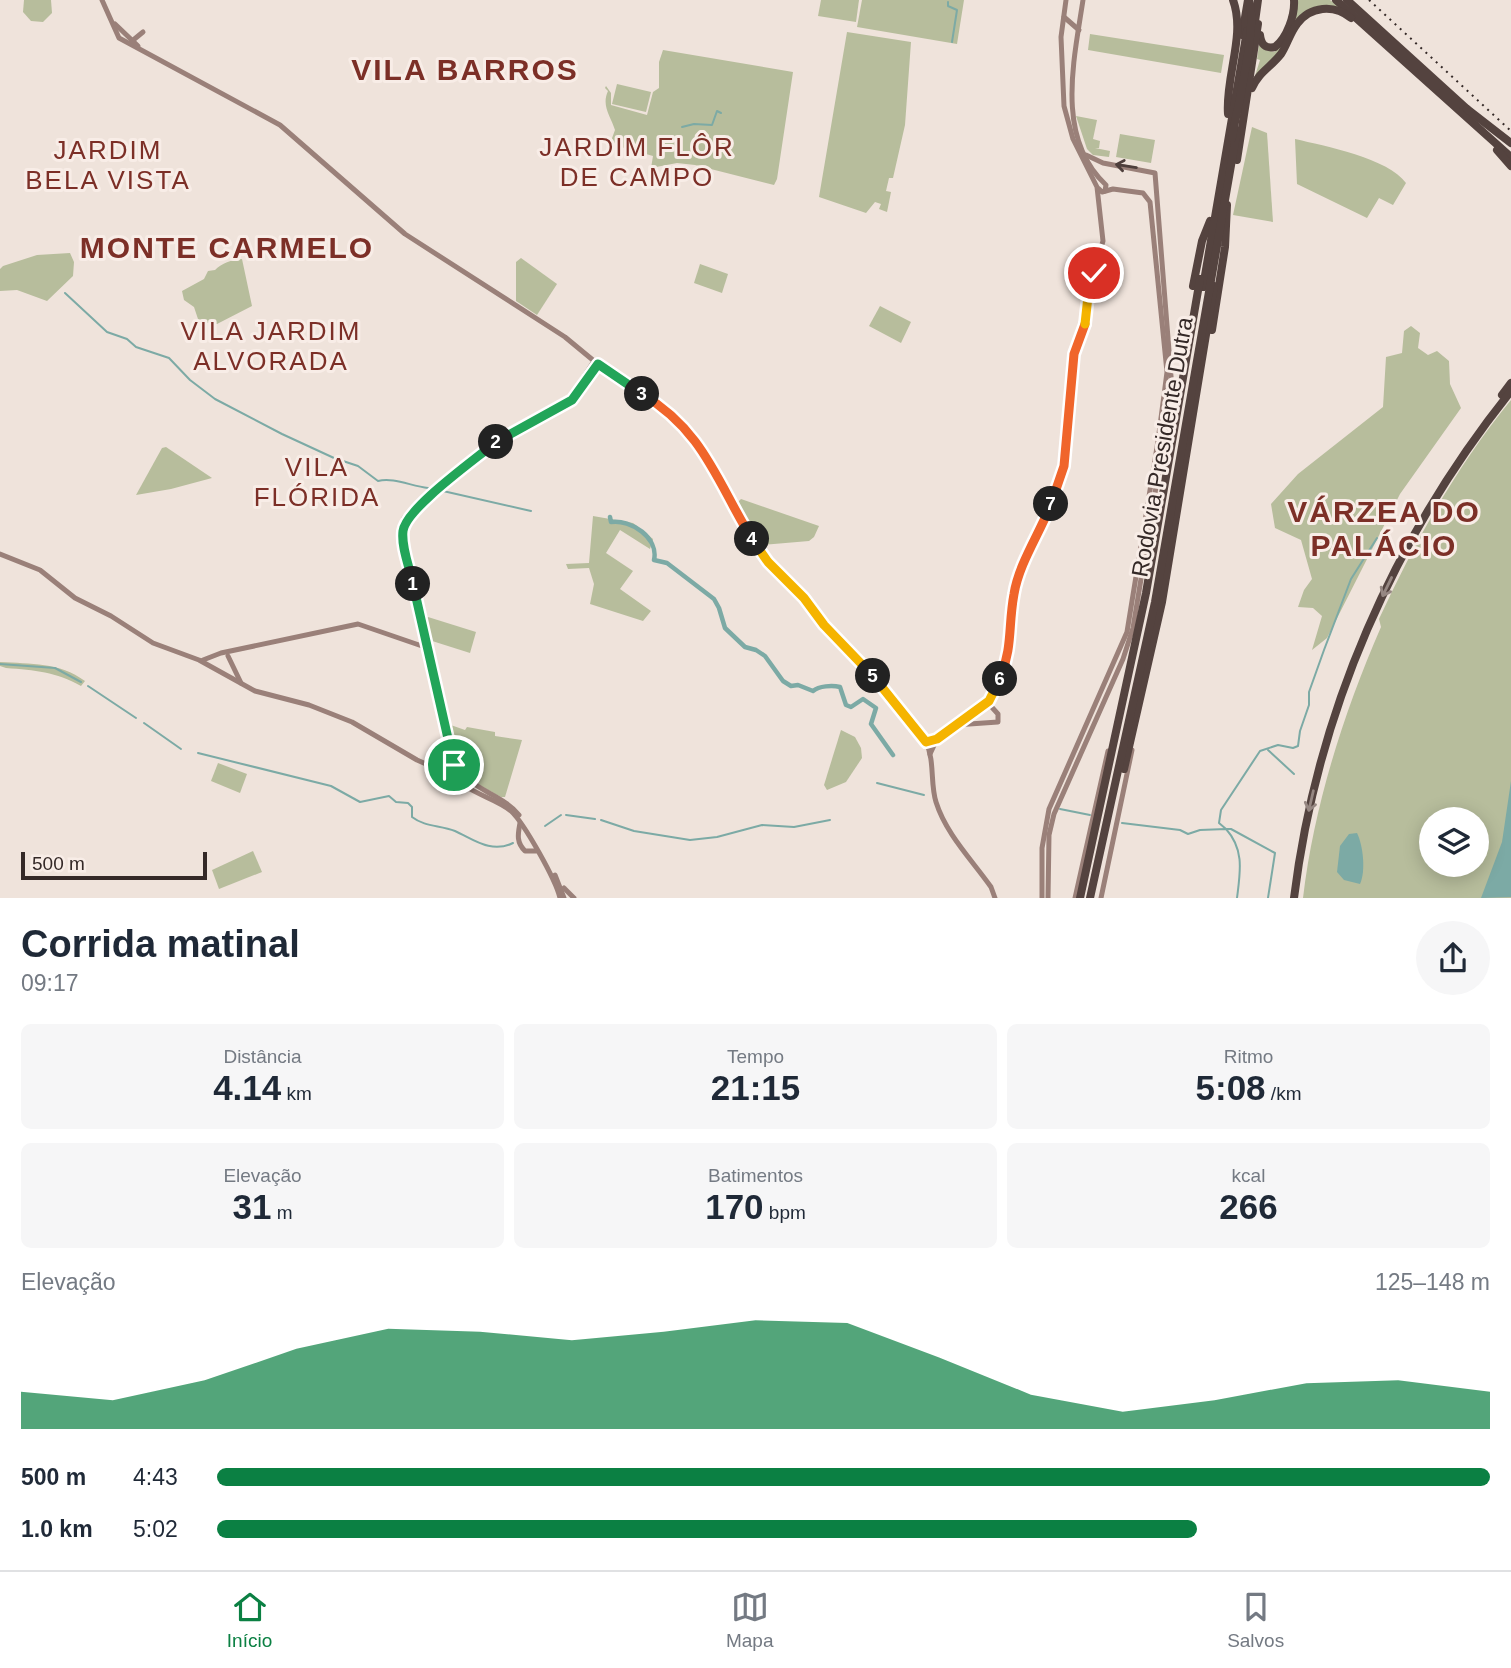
<!DOCTYPE html>
<html lang="pt">
<head>
<meta charset="utf-8">
<style>
  body { margin:0; font-family:Arial,sans-serif; background:#f6f6f7; color:#1f2937; height:100vh; display:flex; flex-direction:column; font-size:26px; white-space:nowrap }
  * { box-sizing:border-box; margin:0 }
  p { font-size:23px; color:#747a83 }
  .icon { flex:none; width:38px; height:38px; fill:none; stroke:currentColor; stroke-width:2; stroke-linecap:round; stroke-linejoin:round }
  .map { position:relative; height:898px; overflow:hidden }
  .side { display:flex; flex-direction:column; background:#fff; flex:1 }
  .side>* { flex:none }
  .tools { position:absolute; left:1419px; top:807px; display:grid; gap:14px }
  .tools a { display:grid; place-items:center; width:70px; height:70px; border-radius:50%; background:#fff; box-shadow:0 4px 18px #0003; font-size:35px }
  .scale { position:absolute; left:21px; bottom:18px; width:186px; box-sizing:border-box; padding-left:7px; border:4px solid #342927; border-top:0; font-size:19px; line-height:24px; white-space:nowrap; color:#342927; -webkit-text-stroke:5px #f8ede7; paint-order:stroke }
  .pin { position:absolute; display:grid; place-items:center; width:60px; height:60px; color:#fff; margin:-30px; border:4px solid #fff; border-radius:50%; box-shadow:0 2px 7px #0007 }
  .km { position:absolute; width:35px; height:35px; margin:-18px; border-radius:50%; background:#222; color:#fff; font-size:19px; line-height:35px; text-align:center }
  .round { display:grid; place-items:center; flex:none; width:74px; height:74px; border-radius:37px; background:#f6f6f7 }
  .headline { display:flex; align-items:center; justify-content:space-between; height:119px; padding:0 21px }
  h1 { font-size:38px; font-weight:700; line-height:52px }
  .stats { display:grid; grid-template-columns:repeat(3,1fr); gap:10px; height:119px; padding:7px 21px }
  .stats div { display:grid; align-content:center; border-radius:10px; background:#f6f6f7; text-align:center }
  .stats b { font-size:35px; font-weight:700 }
  .stats small { font-size:19px; font-weight:400 }
  .stats p { font-size:19px }
  .chart { height:196px; padding:14px 21px }
  .chart p { display:flex; justify-content:space-between }
  .chart svg { width:100%; height:126px; margin-top:7px; fill:#0b8043; opacity:.7 }
  ul { padding:0 21px; list-style:none; font-size:23px }
  li { display:grid; grid-template-columns:112px 84px 1fr; align-items:center; height:52px }
  li i { height:18px; border-radius:9px; background:#0b8043 }
  .dock { display:flex; justify-content:space-around; align-items:center; height:98px; border-top:2px solid #e0e1e3; background:#fff; font-size:19px; color:#747a83 }
  .dock a { display:grid; justify-items:center; gap:4px }
  .dock .selected { color:#0b8043 }
  .map>svg:first-child { display:block }
  .green { fill:#b7bd9c; fill-rule:evenodd }
  .water { fill:#7caaa5 }
  .lines { fill:none; stroke-linecap:round; stroke-linejoin:round }
  .stream { stroke:#7caaa5; stroke-width:2 }
  .river { stroke:#7caaa5; stroke-width:4.5 }
  .secondary { stroke:#9a8079; stroke-width:5 }
  .motorway { stroke:#54433f; stroke-width:8 }
  .rail { stroke:#342927; stroke-width:2; stroke-dasharray:2 5; stroke-linecap:butt }
  .motorway-bridge { stroke:#54433f; stroke-width:8 }
  .oneway { stroke:#4e3f3c }
  .oneway2 { stroke:#968782 }
  .split-1-casing { stroke:#fff; stroke-width:14 }
  .split-2-casing { stroke:#fff; stroke-width:14 }
  .split-3-casing { stroke:#fff; stroke-width:14 }
  .split-4-casing { stroke:#fff; stroke-width:14 }
  .split-5-casing { stroke:#fff; stroke-width:14 }
  .split-6-casing { stroke:#fff; stroke-width:14 }
  .split-7-casing { stroke:#fff; stroke-width:14 }
  .split-8-casing { stroke:#fff; stroke-width:14 }
  .split-9-casing { stroke:#fff; stroke-width:14 }
  .split-1 { stroke:#22a559; stroke-width:9 }
  .split-2 { stroke:#22a559; stroke-width:9 }
  .split-3 { stroke:#22a559; stroke-width:9 }
  .split-4 { stroke:#f0652b; stroke-width:9 }
  .split-5 { stroke:#f5b400; stroke-width:9 }
  .split-6 { stroke:#f5b400; stroke-width:9 }
  .split-7 { stroke:#f0652b; stroke-width:9 }
  .split-8 { stroke:#f0652b; stroke-width:9 }
  .split-9 { stroke:#f5b400; stroke-width:9 }
  .labels { text-anchor:middle; dominant-baseline:central; stroke-width:6; stroke-linejoin:round; paint-order:stroke }
  .street-label { font-size:23px; fill:#342927; stroke:#f8ede7 }
  .quarter-label { font-size:26px; letter-spacing:2px; fill:#7c2f27; stroke:#f8ede7 }
  .district-label { font-size:30px; font-weight:bold; letter-spacing:2px; fill:#7c2f27; stroke:#f8ede7 }
</style>
</head>
<body>
<div class="map">
<svg width="1511" height="898" viewBox="0 0 1511 898">
  <rect width="100%" height="100%" fill="#efe3db"/>
  <g class="green">
    <polygon points="24,0 51,0 52,13 43,22 31,21 23,12"/>
    <polygon points="821,0 859,0 856,22 818,16"/>
    <polygon points="862,0 964,0 957,44 857,27"/>
    <polygon points="1296,0 1330,0 1340,7 1305,15 1284,47 1254,79 1260,60 1257,59 1259,45 1265,50 1274,52 1282,46"/>
    <polygon points="847,32 911,42 905,125 893,178 889,178 886,191 891,192 887,212 879,209 881,204 875,202 866,213 819,197"/>
    <polygon points="1090,34 1224,55 1221,73 1088,50"/>
    <path d="M663,50L793,72L777,179L774,185L695,165L677,163L651,168L653,156L621,147L611,141L615,130C611,117 601,106 608,91L605,88L606,86L611,93V105L647,115L653,92L659,88V62Z"/>
    <polygon points="617,84 651,92 646,112 612,104"/>
    <polygon points="1076,116 1097,120 1093,139 1100,141 1099,148 1095,148 1110,151 1109,157 1093,155 1087,149"/>
    <polygon points="1252,127 1267,133 1273,222 1233,215"/>
    <polygon points="1120,134 1155,140 1151,163 1116,157"/>
    <path d="M1295,139C1325,146 1388,158 1406,183L1393,205L1379,198L1367,218L1297,184Z"/>
    <polygon points="70,253 74,262 73,276 47,301 17,290 0,291 0,269 3,266 37,255"/>
    <polygon points="521,258 557,284 537,315 516,301 516,262"/>
    <path d="M242,259L252,306L217,324L199,322L194,307L184,300L182,291L204,279L208,271L215,270C222,263 231,260 242,259Z"/>
    <polygon points="700,264 728,274 722,293 694,283"/>
    <polygon points="880,306 911,322 901,343 869,326"/>
    <polygon points="1411,326 1420,333 1418,348 1428,355 1437,351 1449,361 1450,384 1461,408 1400,494 1327,638 1312,650 1322,616 1313,608 1298,607 1304,590 1312,579 1301,540 1275,528 1271,504 1298,474 1383,407 1386,357 1402,353 1404,331"/>
    <path d="M1511,400V898H1303C1314,805 1344,712 1381,627L1379,619C1415,541 1457,466 1511,400ZM1432,819H1477V864H1432Z"/>
    <polygon points="166,447 212,478 171,489 136,495 162,448"/>
    <polygon points="741,499 819,526 814,537 809,541 761,545 735,505"/>
    <polygon points="593,516 633,523 653,539 650,549 620,530 606,553 633,571 620,589 651,611 643,621 590,604 594,584 589,568 568,569 566,564 589,563"/>
    <polygon points="428,617 476,632 470,653 429,640 424,621"/>
    <path d="M0,662C31,664 59,662 85,681L81,686C56,672 35,670 6,668L0,666Z"/>
    <path d="M445,723L465,730L467,727L495,732V736L522,740L505,797H501C456,772 457,773 445,723Z"/>
    <polygon points="841,730 855,737 861,748 862,758 846,782 827,790 824,785"/>
    <polygon points="218,763 247,774 240,793 211,781"/>
    <polygon points="253,851 262,872 219,889 212,870"/>
  </g>
  <g class="water">
    <polygon points="1511,781 1511,897 1481,898 1502,842"/>
    <path d="M1357,833C1363,845 1366,871 1360,884L1344,880L1337,872L1340,846L1349,834Z"/>
  </g>
  <g class="lines">
    <g class="stream">
      <polyline points="948,2 948,6 957,10 952,42"/>
      <polyline points="682,127 694,124 712,125 717,111 721,113"/>
      <path d="M65,293L107,332L127,339L136,347L169,358L190,380L215,399L282,434L334,458L358,466L378,481C393,477 411,486 428,488"/>
      <polyline points="443,491 531,511"/>
      <polyline points="0,664 55,668 81,682"/>
      <polyline points="88,686 136,718"/>
      <polyline points="144,723 181,749"/>
      <polyline points="1268,750 1294,774"/>
      <path d="M198,753L331,786L360,802L389,796L396,802L408,803L412,807V817C425,827 440,825 455,831C473,839 491,854 513,843"/>
      <polyline points="877,783 924,795"/>
      <polyline points="1060,809 1090,815"/>
      <polyline points="566,815 595,819"/>
      <polyline points="601,820 634,831 690,840 717,837 762,825 794,827 830,820"/>
      <path d="M1122,823L1180,830L1188,834L1200,830L1226,829C1245,850 1240,873 1237,898"/>
      <polyline points="545,826 561,815"/>
      <polyline points="1268,898 1275,853 1231,829 1226,829 1219,823 1221,810 1260,751 1278,745 1293,748 1298,746 1300,731 1309,705 1309,692 1324,650 1351,579 1377,538"/>
    </g>
    <path class="river" d="M610,517L611,522C631,519 659,538 654,560L667,563L714,599L719,608L725,628L745,647L756,650L765,656L783,681L791,686L798,685L813,691C819,686 832,685 840,687L846,705L851,707L863,699L876,708L871,724L893,755"/>
    <g class="secondary">
      <polyline points="102,0 119,38 280,125 405,234 565,337 611,375 652,400 687,429 725,487 757,546 791,587 804,598"/>
      <path d="M1083,0C1074,60 1055,138 1106,185L1105,191"/>
      <polyline points="1064,17 1079,30"/>
      <polyline points="115,24 138,46"/>
      <polyline points="132,41 143,32"/>
      <polyline points="481,455 501,439 572,400 598,364"/>
      <polyline points="422,504 465,467"/>
      <polyline points="412,513 404,526 403,538 440,703"/>
      <polyline points="0,554 40,570 75,598 111,616 153,643 199,660 255,691 309,705 352,722 417,760 453,776"/>
      <path d="M804,597L824,625L875,678L926,742C935,761 930,783 936,802C946,834 972,860 991,887L995,898"/>
      <polyline points="228,656 241,683"/>
      <polyline points="203,660 221,653 358,624 422,646"/>
      <polyline points="955,725 998,722 998,714 988,703"/>
      <polyline points="930,754 937,739 988,703 1010,653 1014,593 1018,579 1040,532 1063,469 1074,354 1087,319 1089,287 1103,241 1097,187 1073,139 1064,106 1061,37 1066,0"/>
      <path d="M452,757C461,788 501,792 519,815"/>
      <path d="M520,823C518,834 516,842 525,851H536"/>
      <polyline points="555,875 564,898"/>
      <polyline points="564,888 574,898"/>
      <path d="M560,898C556,880 524,823 511,811C493,796 463,793 452,771L399,533L404,518L429,492L497,437L571,396L594,361"/>
      <polyline points="1042,898 1042,848 1049,809 1127,632 1158,441 1167,372 1150,202 1143,193 1113,189 1102,192 1099,189"/>
      <polyline points="1048,898 1049,835 1054,814 1123,659 1133,628 1172,389 1155,173 1103,163 1086,155"/>
      <polyline points="1075,898 1108,751"/>
      <polyline points="1101,898 1132,750"/>
    </g>
    <g class="motorway">
      <polyline points="1336,0 1511,157"/>
      <polyline points="1347,0 1467,109"/>
      <polyline points="1254,29 1258,0"/>
      <polyline points="1242,35 1248,0"/>
      <path d="M1260,35C1261,44 1265,49 1275,47C1287,38 1295,15 1294,0"/>
      <path d="M1252,88C1258,73 1271,67 1281,54C1287,45 1290,33 1297,24C1310,6 1334,4 1351,18"/>
      <polyline points="1467,109 1511,143"/>
      <path d="M1228,114C1225,77 1246,35 1233,0"/>
      <polyline points="1497,150 1511,166"/>
      <polyline points="1237,160 1258,24"/>
      <polyline points="1193,286 1202,241 1210,221"/>
      <polyline points="1203,287 1247,31"/>
      <polyline points="1212,330 1225,247 1227,205"/>
      <polyline points="1502,395 1511,383"/>
      <polyline points="1124,769 1162,602 1214,286"/>
      <polyline points="1080,898 1146,593 1200,279"/>
      <polyline points="1090,898 1155,602 1237,131"/>
      <path d="M1294,898C1317,712 1394,537 1511,391"/>
    </g>
    <polyline class="rail" points="1369,0 1511,131"/>
    <path class="motorway-bridge" d="M1232,138C1237,108 1258,26 1249,0"/>
  </g>
  <defs><path id="oneway-shaft" d="M-6 0H5M1.5-3L5.5 0L1.5 3" fill="none" stroke-width="1.6" stroke-linecap="round" stroke-linejoin="round" transform="scale(1.75)"/></defs>
  <use class="oneway" href="#oneway-shaft" transform="translate(1126 166) rotate(-171)"/>
  <g class="oneway2">
    <use href="#oneway-shaft" transform="translate(1387 587) rotate(116)"/>
    <use href="#oneway-shaft" transform="translate(1311 801) rotate(103)"/>
  </g>
  <g class="lines">
    <defs>
      <polyline id="split-1" points="413,584 454,765"/>
      <path id="split-2" d="M413,584C410,568 401,548 403,531C406,508 476,459 496,442"/>
      <polyline id="split-3" points="496,442 572,400 598,364 642,394"/>
      <path id="split-4" d="M642,394C704,431 717,482 752,539"/>
      <polyline id="split-5" points="752,539 768,562 804,598 824,625 873,676"/>
      <polyline id="split-6" points="873,676 926,742 937,739 989,701 1000,679"/>
      <path id="split-7" d="M1000,679C1013,646 1008,626 1014,594C1019,563 1040,533 1051,504"/>
      <polyline id="split-8" points="1051,504 1064,466 1074,354 1085,324"/>
      <polyline id="split-9" points="1085,324 1089,287 1094,273"/>
    </defs>
    <use href="#split-1" class="split-1-casing"/>
    <use href="#split-2" class="split-2-casing"/>
    <use href="#split-3" class="split-3-casing"/>
    <use href="#split-4" class="split-4-casing"/>
    <use href="#split-5" class="split-5-casing"/>
    <use href="#split-6" class="split-6-casing"/>
    <use href="#split-7" class="split-7-casing"/>
    <use href="#split-8" class="split-8-casing"/>
    <use href="#split-9" class="split-9-casing"/>
    <use href="#split-1" class="split-1"/>
    <use href="#split-2" class="split-2"/>
    <use href="#split-3" class="split-3"/>
    <use href="#split-4" class="split-4"/>
    <use href="#split-5" class="split-5"/>
    <use href="#split-6" class="split-6"/>
    <use href="#split-7" class="split-7"/>
    <use href="#split-8" class="split-8"/>
    <use href="#split-9" class="split-9"/>
  </g>
  <g class="labels">
    <g class="street-label">
      <text transform="translate(1162 447) rotate(-80)">Rodovia Presidente Dutra</text>
    </g>
    <g class="quarter-label">
      <text x="637" y="147">JARDIM FLÔR<tspan x="637" dy="30">DE CAMPO</tspan></text>
      <text x="108" y="150">JARDIM<tspan x="108" dy="30">BELA VISTA</tspan></text>
      <text x="271" y="331">VILA JARDIM<tspan x="271" dy="30">ALVORADA</tspan></text>
      <text x="317" y="467">VILA<tspan x="317" dy="30">FLÓRIDA</tspan></text>
    </g>
    <g class="district-label">
      <text x="465" y="69">VILA BARROS</text>
      <text x="227" y="247">MONTE CARMELO</text>
      <text x="1384" y="511">VÁRZEA DO<tspan x="1384" dy="34">PALÁCIO</tspan></text>
    </g>
  </g>
</svg>
<div class="tools">
<a><svg class="icon" aria-label="layers" viewBox="0 0 24 24"><path d="M12 4l9 5-9 5-9-5zM3 14l9 5 9-5"/></svg></a>
</div>
<div class="scale">500 m</div>
<div class="pin" style="left:454px;top:765px;background:#1e9e55"><svg class="icon" aria-label="arrive" viewBox="0 0 24 24"><path d="M6 21V4h12l-3 4 3 4H6"/></svg></div>
<div class="pin" style="left:1094px;top:273px;background:#d93025"><svg class="icon" aria-label="check" viewBox="0 0 24 24"><path d="M5 12l5 5 9-10"/></svg></div>
<b class="km" style="left:413px;top:584px">1</b>
<b class="km" style="left:496px;top:442px">2</b>
<b class="km" style="left:642px;top:394px">3</b>
<b class="km" style="left:752px;top:539px">4</b>
<b class="km" style="left:873px;top:676px">5</b>
<b class="km" style="left:1000px;top:679px">6</b>
<b class="km" style="left:1051px;top:504px">7</b>
</div>
<section class="side">
<div class="headline"><div><h1>Corrida matinal</h1><p>09:17</p></div><a class="round"><svg class="icon" aria-label="share" viewBox="0 0 24 24"><path d="M12 15V3M7 8l5-5 5 5M5 13v7h14v-7"/></svg></a></div>
<div class="stats">
<div><p>Distância</p><b>4.14<small> km</small></b></div>
<div><p>Tempo</p><b>21:15</b></div>
<div><p>Ritmo</p><b>5:08<small> /km</small></b></div>
</div>
<div class="stats">
<div><p>Elevação</p><b>31<small> m</small></b></div>
<div><p>Batimentos</p><b>170<small> bpm</small></b></div>
<div><p>kcal</p><b>266</b></div>
</div>
<div class="chart"><p><span>Elevação</span>125–148 m</p>
<svg viewBox="0 0 160 44" preserveAspectRatio="none"><path d="M0 44V31L10 34L20 27L30 16L40 9L50 10L60 13L70 10L80 6L90 7L100 19L110 32L120 38L130 34L140 28L150 27L160 31V44z"/></svg>
</div>
<ul>
<li><b>500 m</b>4:43<i style="width:100%"></i></li>
<li><b>1.0 km</b>5:02<i style="width:77%"></i></li>
</ul>
</section>
<nav class="dock">
<a class="selected"><svg class="icon" aria-label="home" viewBox="0 0 24 24"><path d="M3 11l9-7 9 7M6 9v11h12V9"/></svg>Início</a>
<a><svg class="icon" aria-label="map" viewBox="0 0 24 24"><path d="M3 6l6-2 6 2 6-2v14l-6 2-6-2-6 2zM9 4v14M15 6v14"/></svg>Mapa</a>
<a><svg class="icon" aria-label="saved" viewBox="0 0 24 24"><path d="M7 4h10v16l-5-4-5 4z"/></svg>Salvos</a>
</nav>
</body>
</html>
